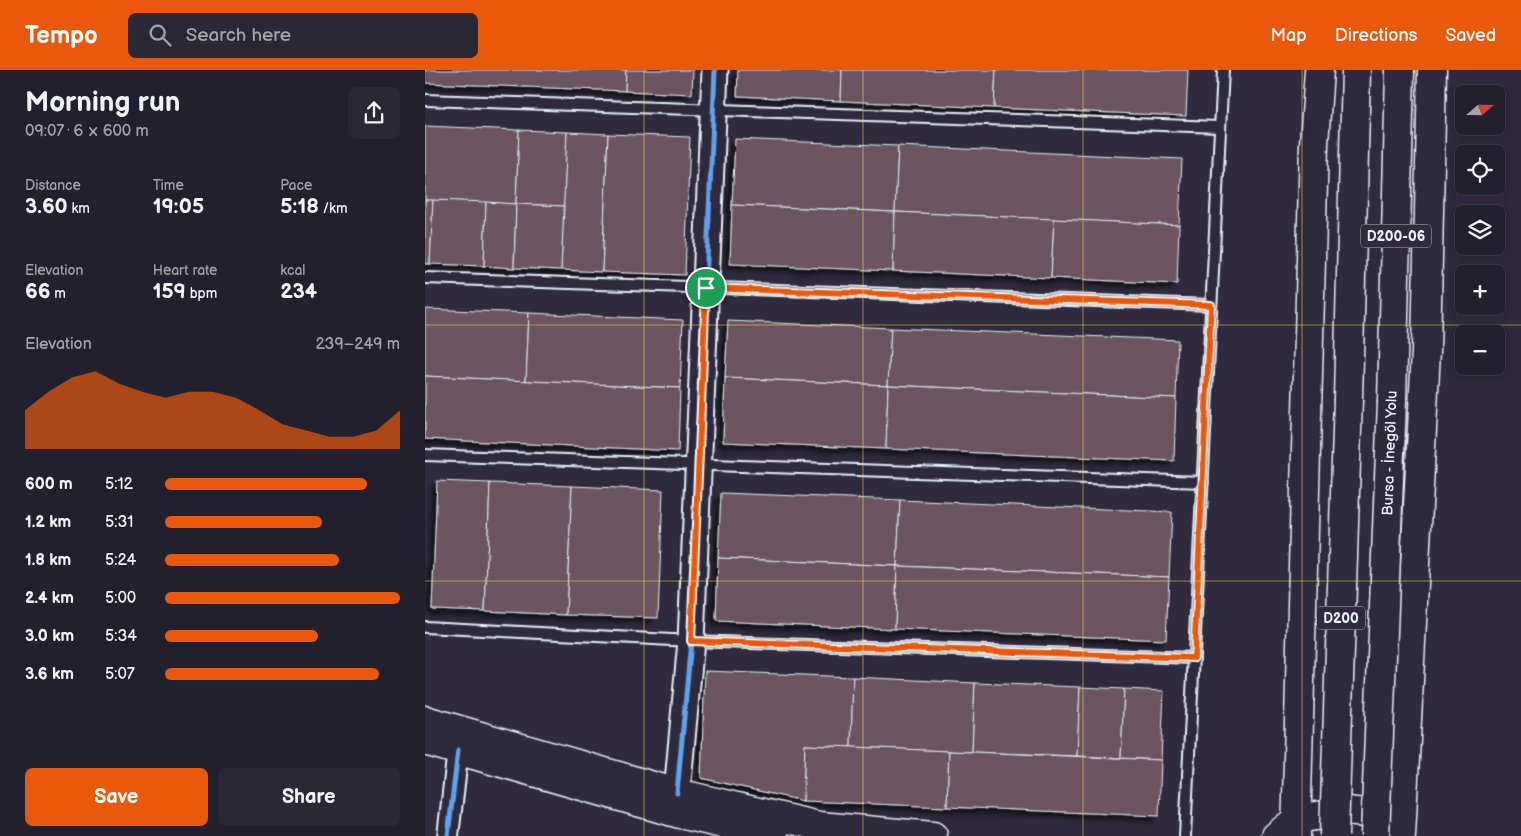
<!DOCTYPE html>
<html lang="en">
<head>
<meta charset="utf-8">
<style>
  body { margin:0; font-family:"Balsamiq Sans",sans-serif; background:#2b2836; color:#f1f3f6; height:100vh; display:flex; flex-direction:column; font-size:19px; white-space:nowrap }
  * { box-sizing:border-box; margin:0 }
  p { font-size:16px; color:#a3a3aa }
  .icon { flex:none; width:28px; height:28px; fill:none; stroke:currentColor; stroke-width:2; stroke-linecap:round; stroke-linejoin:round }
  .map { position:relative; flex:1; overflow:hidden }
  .side { display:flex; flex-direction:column; background:#23202e; width:425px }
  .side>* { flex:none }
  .needle { width:32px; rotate:70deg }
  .buttons { position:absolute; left:1030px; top:15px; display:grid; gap:10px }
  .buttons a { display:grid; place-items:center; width:50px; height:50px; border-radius:8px; background:#23202e; box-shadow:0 2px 8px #0003,0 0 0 1px #403e4a; font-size:25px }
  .pin { position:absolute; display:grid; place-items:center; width:42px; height:42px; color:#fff; margin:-21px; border:2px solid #fff; border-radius:50%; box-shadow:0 1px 5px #0007 }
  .round { display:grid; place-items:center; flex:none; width:52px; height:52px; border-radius:8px; background:#2b2836 }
  .headline { display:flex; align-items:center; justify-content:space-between; height:85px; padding:0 25px }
  h1 { font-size:28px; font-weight:800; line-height:38px }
  .stats { display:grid; grid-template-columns:repeat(3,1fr); gap:8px; height:85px; padding:5px 25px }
  .stats div { display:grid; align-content:center }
  .stats b { font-size:21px; font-weight:800 }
  .stats small { font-size:14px; font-weight:400 }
  .stats p { font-size:14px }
  .chart { height:140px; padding:10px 25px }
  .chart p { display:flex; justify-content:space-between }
  .chart svg { width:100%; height:90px; margin-top:5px; fill:#ea580c; opacity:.7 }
  .button { display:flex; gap:10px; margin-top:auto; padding:10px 25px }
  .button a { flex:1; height:58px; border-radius:8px; background:#ea580c; color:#fff; font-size:20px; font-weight:800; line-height:58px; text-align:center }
  .button a+a { background:#2b2836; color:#f1f3f6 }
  ul { padding:0 25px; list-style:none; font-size:16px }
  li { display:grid; grid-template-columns:80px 60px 1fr; align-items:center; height:38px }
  li i { height:12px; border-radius:6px; background:#ea580c }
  header { display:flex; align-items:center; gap:30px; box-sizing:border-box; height:70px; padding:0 25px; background:#ea580c; color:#fff }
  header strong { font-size:24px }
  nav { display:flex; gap:28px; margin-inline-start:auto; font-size:18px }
  .search { width:350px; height:45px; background:#2b2836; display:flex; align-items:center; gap:12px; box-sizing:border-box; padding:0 18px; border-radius:8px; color:#a3a3aa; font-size:19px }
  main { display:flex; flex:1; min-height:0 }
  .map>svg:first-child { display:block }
  .building { fill:#6c5460; stroke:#e8f1f8; filter:url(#shadow) }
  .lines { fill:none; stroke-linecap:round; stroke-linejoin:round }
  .service-casing { stroke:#e8f1f8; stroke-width:14 }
  .minor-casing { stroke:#e8f1f8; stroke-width:24 }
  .tertiary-casing { stroke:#e8f1f8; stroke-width:29 }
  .primary-casing { stroke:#e8f1f8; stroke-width:31 }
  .trunk-casing { stroke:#e8f1f8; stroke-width:31 }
  .service { stroke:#2f2a3d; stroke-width:10 }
  .minor { stroke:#2f2a3d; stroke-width:20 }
  .tertiary { stroke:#2f2a3d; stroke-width:25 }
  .primary { stroke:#2f2a3d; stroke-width:28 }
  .trunk { stroke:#2f2a3d; stroke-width:28 }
  .trunk-bridge-casing { stroke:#e8f1f8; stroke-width:31; stroke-linecap:butt }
  .trunk-bridge { stroke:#2f2a3d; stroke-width:28 }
  .cycleway-casing { stroke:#2f2a3d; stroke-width:8 }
  .cycleway { stroke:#60a3ed; stroke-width:5 }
  .route-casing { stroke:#fff; stroke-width:10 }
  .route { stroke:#ea580c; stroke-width:6 }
  .grid { fill:none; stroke:#ffd166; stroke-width:1; stroke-opacity:0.55 }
  .labels { text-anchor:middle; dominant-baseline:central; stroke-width:4; stroke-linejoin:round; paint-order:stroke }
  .shield { fill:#2f2a3d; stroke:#b0b5c0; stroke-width:1 }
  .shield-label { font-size:14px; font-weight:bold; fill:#e8f1f8 }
  .street-label { font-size:15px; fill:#e8f1f8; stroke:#2f2a3d }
</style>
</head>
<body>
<header>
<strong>Tempo</strong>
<div class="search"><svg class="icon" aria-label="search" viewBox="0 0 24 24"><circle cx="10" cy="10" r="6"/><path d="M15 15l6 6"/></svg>Search here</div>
<nav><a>Map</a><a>Directions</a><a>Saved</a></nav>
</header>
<main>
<section class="side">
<div class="headline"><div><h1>Morning run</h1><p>09:07 · 6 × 600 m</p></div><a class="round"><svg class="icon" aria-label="share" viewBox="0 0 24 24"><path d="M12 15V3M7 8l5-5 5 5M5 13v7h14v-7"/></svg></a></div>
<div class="stats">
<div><p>Distance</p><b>3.60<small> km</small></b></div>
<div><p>Time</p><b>19:05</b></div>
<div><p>Pace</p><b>5:18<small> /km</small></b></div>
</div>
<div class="stats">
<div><p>Elevation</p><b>66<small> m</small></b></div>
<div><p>Heart rate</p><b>159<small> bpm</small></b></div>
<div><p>kcal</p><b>234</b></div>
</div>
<div class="chart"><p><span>Elevation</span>239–249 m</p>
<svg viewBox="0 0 160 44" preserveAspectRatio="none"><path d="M0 44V25L10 16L20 9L30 6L40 12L50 16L60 19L70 16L80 16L90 19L100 25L110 32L120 35L130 38L140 38L150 35L160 25V44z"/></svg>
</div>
<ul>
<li><b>600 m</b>5:12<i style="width:86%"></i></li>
<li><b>1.2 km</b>5:31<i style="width:67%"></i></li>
<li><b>1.8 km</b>5:24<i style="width:74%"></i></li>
<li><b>2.4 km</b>5:00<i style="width:100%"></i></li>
<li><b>3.0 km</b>5:34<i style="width:65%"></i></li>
<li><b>3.6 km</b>5:07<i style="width:91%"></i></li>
</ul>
<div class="button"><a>Save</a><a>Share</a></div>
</section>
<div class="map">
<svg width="1096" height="766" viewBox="0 0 1096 766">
  <defs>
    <filter id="shadow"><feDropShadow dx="-4.5" dy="4.5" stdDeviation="2.5" flood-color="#0009"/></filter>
  </defs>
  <rect width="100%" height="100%" fill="#2f2a3d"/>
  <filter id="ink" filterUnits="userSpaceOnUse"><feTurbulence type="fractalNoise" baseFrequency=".02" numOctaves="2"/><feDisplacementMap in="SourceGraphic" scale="10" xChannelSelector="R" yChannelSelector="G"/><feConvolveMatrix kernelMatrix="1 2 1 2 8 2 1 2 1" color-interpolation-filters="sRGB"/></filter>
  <g filter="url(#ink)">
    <g class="building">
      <polygon points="0,0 201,0 200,21 0,13"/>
      <polygon points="201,0 268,0 267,24 200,21"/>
      <polygon points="313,0 417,0 416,31 312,26"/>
      <polygon points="417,0 571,0 569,38 416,31"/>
      <polygon points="571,0 763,0 761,46 569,38"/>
      <polygon points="0,56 94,60 91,134 0,130"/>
      <polygon points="94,60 142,62 139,136 91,134"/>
      <polygon points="142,62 183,64 177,202 136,200"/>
      <polygon points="183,64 265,67 260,205 177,202"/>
      <polygon points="310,69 473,76 470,142 307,135"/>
      <polygon points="473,76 757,89 754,155 470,142"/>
      <polygon points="0,130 8,130 5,194 0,194"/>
      <polygon points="8,130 61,132 59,196 5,194"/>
      <polygon points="61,132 91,134 89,198 59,196"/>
      <polygon points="91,134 139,136 136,200 89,198"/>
      <polygon points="307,135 470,142 468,201 305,194"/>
      <polygon points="470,142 629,149 626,208 468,201"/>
      <polygon points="629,149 754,155 752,214 626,208"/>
      <polygon points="0,239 104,243 101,311 0,306"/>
      <polygon points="104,243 258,250 255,318 101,311"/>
      <polygon points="303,251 466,258 463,315 300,308"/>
      <polygon points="466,258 753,270 751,328 463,315"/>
      <polygon points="0,306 255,318 253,381 0,369"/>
      <polygon points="300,308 463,315 461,379 298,372"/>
      <polygon points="463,315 751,328 749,391 461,379"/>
      <polygon points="12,411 65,413 60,541 7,539"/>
      <polygon points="65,413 147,416 141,545 60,541"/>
      <polygon points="147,416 238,420 233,548 141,545"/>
      <polygon points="296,423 475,430 472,496 293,488"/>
      <polygon points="475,430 747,442 744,507 472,496"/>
      <polygon points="293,488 472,496 470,559 291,551"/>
      <polygon points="472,496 744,507 741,570 470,559"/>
      <polygon points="280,601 428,607 426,677 380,675 378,731 276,708"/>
      <polygon points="428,607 550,613 547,682 426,677"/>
      <polygon points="550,613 655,617 652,686 547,682"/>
      <polygon points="655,617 699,619 696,688 652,686"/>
      <polygon points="699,619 739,621 736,690 696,688"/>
      <polygon points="380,675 524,681 522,737 378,731"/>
      <polygon points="524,681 736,690 734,746 522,737"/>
    </g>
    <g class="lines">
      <defs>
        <g id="service">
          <polyline points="0,30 795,57"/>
          <polyline points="0,208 786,235"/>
          <polyline points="0,385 778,412"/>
          <polyline points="0,557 266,571 769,588"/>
          <polyline points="760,766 798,0"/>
        </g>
        <polyline id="minor" points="23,766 33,680"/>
        <polyline id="tertiary" points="252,723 266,571 290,0"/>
        <g id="primary">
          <polyline points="0,650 252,723 394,756 508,766"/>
          <polyline points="0,671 255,744 349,766"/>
          <polyline points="851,766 872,749 922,741 975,747"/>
        </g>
        <g id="trunk">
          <polyline points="923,329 931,0"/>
          <polyline points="967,331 975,0"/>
          <polyline points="871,766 889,74 894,0"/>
          <polyline points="976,766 1001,281 1007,0"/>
        </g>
      </defs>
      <use href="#service" class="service-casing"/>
      <use href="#minor" class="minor-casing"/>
      <use href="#tertiary" class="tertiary-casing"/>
      <use href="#primary" class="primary-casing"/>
      <use href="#trunk" class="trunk-casing"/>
      <use href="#service" class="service"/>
      <use href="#minor" class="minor"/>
      <use href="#tertiary" class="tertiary"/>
      <use href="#primary" class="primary"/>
      <use href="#trunk" class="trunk"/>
      <defs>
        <g id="trunk-bridge">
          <polyline points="909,766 923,329"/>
          <polyline points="950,766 967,331"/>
        </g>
      </defs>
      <use href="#trunk-bridge" class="trunk-bridge-casing"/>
      <use href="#trunk-bridge" class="trunk-bridge"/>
      <defs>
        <g id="cycleway">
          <polyline points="252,723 266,571 290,0"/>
          <polyline points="23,766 33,680"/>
        </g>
      </defs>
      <use href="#cycleway" class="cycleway-casing"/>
      <use href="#cycleway" class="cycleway"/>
    </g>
  </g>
  <g class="lines" filter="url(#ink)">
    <defs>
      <polygon id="route" points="281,218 786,235 769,588 266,571"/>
    </defs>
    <use href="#route" class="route-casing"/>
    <use href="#route" class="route"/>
  </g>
  <path class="grid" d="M219,0V766M438,0V766M658,0V766M877,0V766M0,255H1096M0,511H1096"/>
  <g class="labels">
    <g class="shield">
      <rect x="936" y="154.5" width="70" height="23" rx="4"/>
      <rect x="892" y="536.5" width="48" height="23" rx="4"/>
    </g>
    <g class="shield-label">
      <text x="971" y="166">D200-06</text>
      <text x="916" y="548">D200</text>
    </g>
    <g class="street-label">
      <text transform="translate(965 383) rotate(-88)">Bursa - İnegöl Yolu</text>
    </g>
  </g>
</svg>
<div class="buttons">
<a><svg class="needle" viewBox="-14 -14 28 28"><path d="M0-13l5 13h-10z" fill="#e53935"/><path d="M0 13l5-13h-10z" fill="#a3a3aa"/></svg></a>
<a><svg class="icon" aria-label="locate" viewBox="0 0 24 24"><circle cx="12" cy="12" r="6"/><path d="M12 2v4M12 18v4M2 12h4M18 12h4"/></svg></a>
<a><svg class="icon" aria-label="layers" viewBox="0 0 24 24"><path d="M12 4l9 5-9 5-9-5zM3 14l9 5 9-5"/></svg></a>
<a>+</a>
<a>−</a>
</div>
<div class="pin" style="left:281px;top:218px;background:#1e9e55"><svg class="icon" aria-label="arrive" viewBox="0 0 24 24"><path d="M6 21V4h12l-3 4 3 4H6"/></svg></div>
</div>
</main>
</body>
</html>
